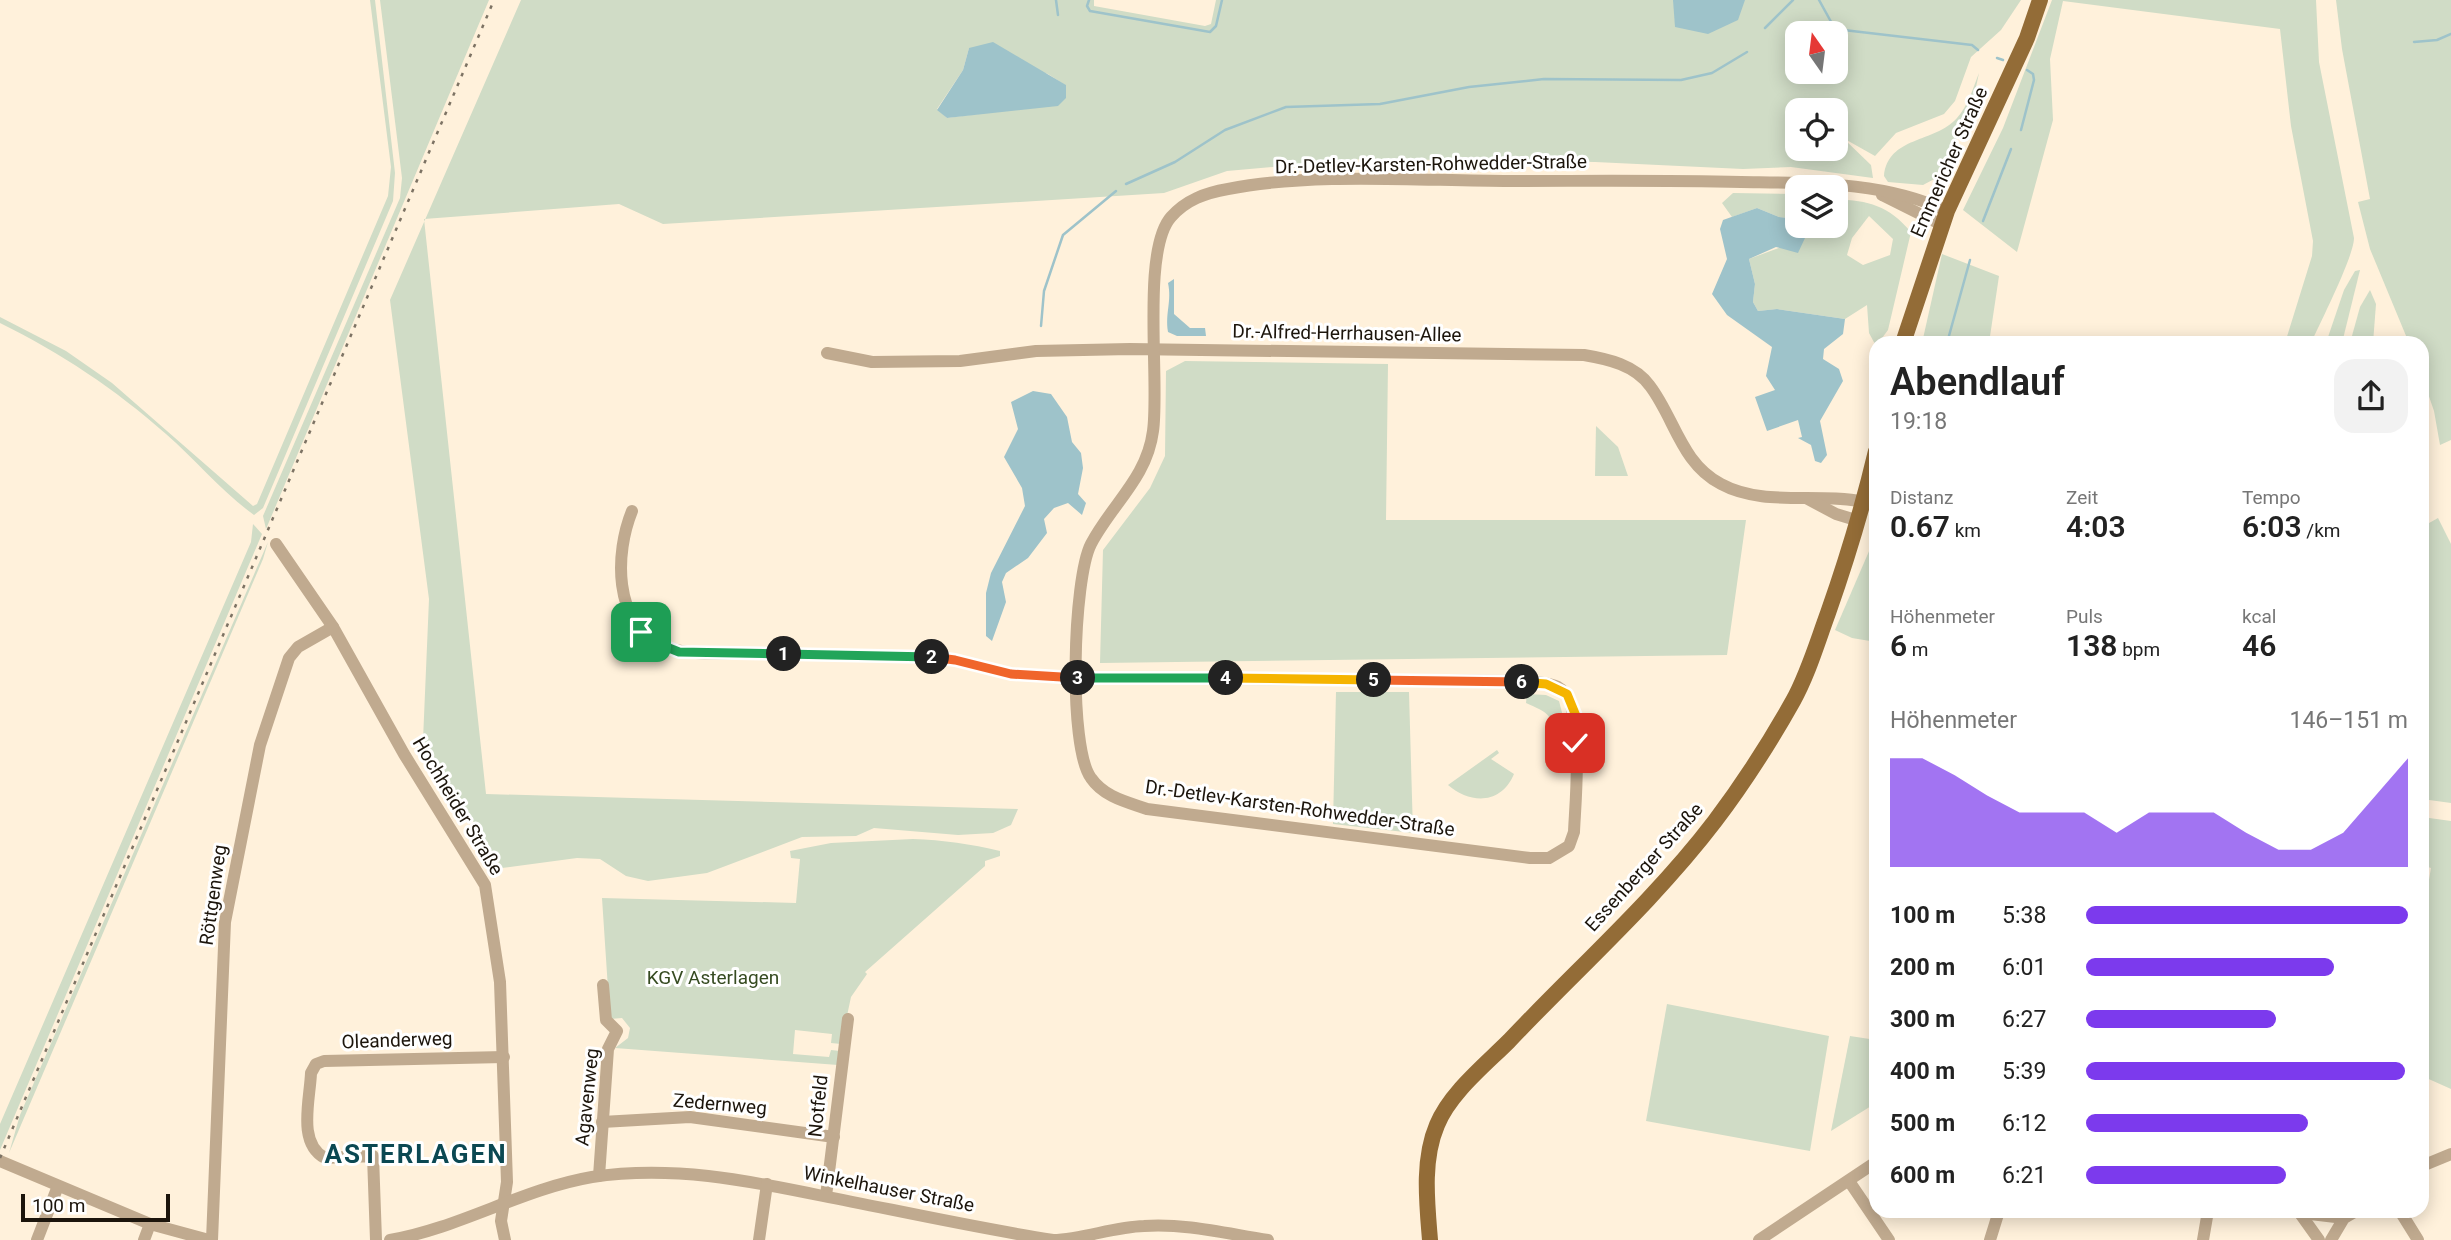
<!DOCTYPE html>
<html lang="de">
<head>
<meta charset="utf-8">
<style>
  body { margin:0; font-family:Roboto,sans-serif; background:#f2f2f2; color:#222; height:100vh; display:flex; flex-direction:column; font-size:26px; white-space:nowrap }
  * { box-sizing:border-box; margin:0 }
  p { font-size:23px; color:#767676 }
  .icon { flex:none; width:38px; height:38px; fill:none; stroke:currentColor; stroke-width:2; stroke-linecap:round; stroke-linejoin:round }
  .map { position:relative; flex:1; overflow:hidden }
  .drawer { position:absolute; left:1869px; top:336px; width:560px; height:882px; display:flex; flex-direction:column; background:#fff; border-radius:21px; box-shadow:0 4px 18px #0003 }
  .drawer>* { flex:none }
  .needle { width:46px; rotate:346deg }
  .controls { position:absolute; left:1785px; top:21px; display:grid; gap:14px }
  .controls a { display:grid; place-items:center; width:63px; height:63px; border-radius:14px; background:#fff; box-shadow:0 4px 18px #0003; font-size:35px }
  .scale { position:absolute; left:21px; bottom:18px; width:149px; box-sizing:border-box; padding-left:7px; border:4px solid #1c150c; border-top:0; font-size:19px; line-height:24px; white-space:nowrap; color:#1c150c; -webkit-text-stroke:5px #fff; paint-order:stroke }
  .pin { position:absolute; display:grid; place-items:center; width:60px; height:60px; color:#fff; margin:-30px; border-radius:14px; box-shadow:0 4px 10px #0006 }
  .km { position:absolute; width:35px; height:35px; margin:-18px; border-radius:50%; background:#222; color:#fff; font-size:19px; line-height:35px; text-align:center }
  .round { display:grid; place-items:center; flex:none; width:74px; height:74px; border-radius:21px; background:#f2f2f2 }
  .overview { display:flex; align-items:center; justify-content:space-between; height:119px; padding:0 21px }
  h1 { font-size:38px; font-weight:600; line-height:52px }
  .stats { display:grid; grid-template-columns:repeat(3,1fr); gap:10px; height:119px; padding:7px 21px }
  .stats div { display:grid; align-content:center }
  .stats b { font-size:30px; font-weight:600 }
  .stats small { font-size:19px; font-weight:400 }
  .stats p { font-size:19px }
  .chart { height:196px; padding:14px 21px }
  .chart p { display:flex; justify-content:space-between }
  .chart svg { width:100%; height:126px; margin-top:7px; fill:#7c3aed; opacity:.7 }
  ul { padding:0 21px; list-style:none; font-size:23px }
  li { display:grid; grid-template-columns:112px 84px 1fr; align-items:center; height:52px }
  li i { height:18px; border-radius:9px; background:#7c3aed }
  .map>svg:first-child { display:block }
  .green { fill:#d0dcc6; fill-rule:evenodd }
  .water { fill:#9ec3ca }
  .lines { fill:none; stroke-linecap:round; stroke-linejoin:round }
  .stream { stroke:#9ec3ca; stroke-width:2.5 }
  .minor { stroke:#c0aa8f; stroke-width:12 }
  .major { stroke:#936c37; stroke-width:16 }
  .rail { stroke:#7d7364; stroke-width:2.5; stroke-dasharray:3.5 7; stroke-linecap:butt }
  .split-1-casing { stroke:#fff; stroke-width:14 }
  .split-2-casing { stroke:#fff; stroke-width:14 }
  .split-3-casing { stroke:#fff; stroke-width:14 }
  .split-4-casing { stroke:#fff; stroke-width:14 }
  .split-5-casing { stroke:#fff; stroke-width:14 }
  .split-6-casing { stroke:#fff; stroke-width:14 }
  .split-7-casing { stroke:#fff; stroke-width:14 }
  .split-1 { stroke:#22a559; stroke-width:9 }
  .split-2 { stroke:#22a559; stroke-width:9 }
  .split-3 { stroke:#f0652b; stroke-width:9 }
  .split-4 { stroke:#22a559; stroke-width:9 }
  .split-5 { stroke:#f5b400; stroke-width:9 }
  .split-6 { stroke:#f0652b; stroke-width:9 }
  .split-7 { stroke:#f5b400; stroke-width:9 }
  .labels { text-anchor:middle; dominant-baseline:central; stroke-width:6; stroke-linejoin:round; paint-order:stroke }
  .street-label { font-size:19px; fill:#1c150c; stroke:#fff }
  .park-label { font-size:19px; fill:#364b21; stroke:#fff }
  .district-label { font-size:26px; font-weight:bold; letter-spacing:2px; fill:#0b4852; stroke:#fff }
</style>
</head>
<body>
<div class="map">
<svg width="2451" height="1240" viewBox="0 0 2451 1240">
  <rect width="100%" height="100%" fill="#fff1db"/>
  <g class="green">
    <path d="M370,0H375L395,173L393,201L263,508L254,515C222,492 196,460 166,434C115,389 61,353 0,323V317L66,351L112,383L253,506L257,504L388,196L391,167Z"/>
    <polygon points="380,0 489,0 266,529 263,516 400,198 402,178"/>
    <path d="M521,0H1094V6L1205,26L1211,24L1216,0H2021L2001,30L1971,57L1955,101L1944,114L1896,133L1875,156L1843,138L1871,165L1873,178L1791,167L1743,169L1595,162L1363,159L1227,171L1164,193L663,224L619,204L424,219L486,794L1018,809L1011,825L993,833L958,835L874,828L856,836L802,837L707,873L648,881L626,876L600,859L577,858L502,868L423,740L429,599L390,300ZM1797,33H1836V72H1797ZM969,48L1048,74L1065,85L978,114L947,118L937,109L963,70ZM1797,110H1836V149H1797Z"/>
    <path d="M2052,0H2316L2319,62L2354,238C2354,256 2321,321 2311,343H2285L2312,256L2313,241L2291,126L2280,29L2063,1L2050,59L2053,120L2017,252L1963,210L2003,128Z"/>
    <polygon points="2336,0 2451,0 2451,440 2440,445 2434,411 2422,376 2422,343 2409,343 2370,249 2358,202 2370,199 2342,49"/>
    <path d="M1979,73L1972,106L1940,176L1923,185L1888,182L1884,176C1888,136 1935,143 1957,118C1968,106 1973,88 1979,73Z"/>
    <polygon points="1733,193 1797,194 1797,219 1779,217 1757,208 1732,217 1722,203"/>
    <path d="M1836,199C1869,201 1888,205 1911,232L1888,330L1876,346L1869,333L1867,305L1845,319L1777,309L1758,311L1753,302L1755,284L1749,259L1805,238L1800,226H1836ZM1869,216L1893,239L1890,255L1863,265L1847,255L1852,238Z"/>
    <polygon points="1942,254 1999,276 1989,343 1922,343"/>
    <polygon points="2360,270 2342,343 2326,343 2344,290 2355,271"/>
    <polygon points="2370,290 2376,304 2373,343 2350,343 2360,307"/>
    <polygon points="1185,361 1388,364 1386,520 1746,520 1727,655 1100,663 1103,550 1150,488 1165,456 1166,371"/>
    <polygon points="1596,426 1618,447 1628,476 1595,476"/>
    <polygon points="2438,518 2451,544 2451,803 2422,799 2422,527"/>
    <polygon points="253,524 262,534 0,1150 0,1124 251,542"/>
    <polygon points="1876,535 1876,642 1852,638 1835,630"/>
    <polygon points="268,542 263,559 9,1153 20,1115"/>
    <polygon points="1336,692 1409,692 1413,833 1333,824"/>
    <path d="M1527,694L1546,695L1559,701L1567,732L1558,736C1549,712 1548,713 1526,703Z"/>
    <path d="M1497,750L1499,753L1491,759L1514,774C1501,805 1470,804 1448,785Z"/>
    <polygon points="2422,817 2451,821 2451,1089 2422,1076 2422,902 2425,903 2431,868 2422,865"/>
    <path d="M913,839C943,840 971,844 1000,851V856L985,861V866L865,972L867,974L851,997L841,1044L831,1043L832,1034L795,1030L793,1054L829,1057L831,1050L840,1051L838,1065L615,1048L628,1038L630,1028L622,1018L610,1019L602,898L796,903L800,859L791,858L790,851L831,843Z"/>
    <polygon points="1667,1004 1829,1036 1810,1151 1646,1121"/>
    <polygon points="1850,1036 1876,1040 1876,1103 1831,1131"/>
  </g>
  <g class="water">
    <polygon points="1673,0 1745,0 1738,20 1708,34 1675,27"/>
    <polygon points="993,42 1066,85 1066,98 1058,106 947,118 937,110 963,70 969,48"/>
    <polygon points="1757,208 1779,217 1797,219 1797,226 1800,226 1805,238 1798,253 1776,247 1749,259 1755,284 1753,302 1758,311 1777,309 1845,319 1843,334 1824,349 1823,359 1839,369 1843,381 1820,421 1827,455 1821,463 1815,461 1811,445 1798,438 1802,437 1798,420 1767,431 1755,397 1775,390 1766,376 1772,347 1727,315 1712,294 1727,259 1720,229 1723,220"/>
    <path d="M1174,279V314L1190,328H1205L1206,336H1177L1168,332C1165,312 1172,302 1168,283Z"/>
    <polygon points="1033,391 1051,394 1067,417 1072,442 1081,453 1083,468 1078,494 1086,503 1082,515 1068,503 1054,508 1044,519 1047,533 1028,558 1006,573 1002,582 1006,602 992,641 986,636 986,593 991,573 1025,506 1022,488 1004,457 1018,429 1011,402"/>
  </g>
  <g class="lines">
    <g class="stream">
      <polyline points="1056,0 1058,15"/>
      <polyline points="1089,0 1087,6 1090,11 1210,32 1216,26 1222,0"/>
      <polyline points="1819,0 1835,29 1972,45 1978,50"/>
      <polyline points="1765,28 1793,0"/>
      <polyline points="2414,42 2437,40 2451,34"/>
      <polyline points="1997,58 2003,60"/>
      <polyline points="2021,130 2034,80 2033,74 2027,70"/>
      <polyline points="1126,184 1175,162 1225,130 1286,107 1380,104 1469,87 1544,79 1681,80 1712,73 1747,52"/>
      <polyline points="1983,221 2011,149"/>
      <polyline points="1041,326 1044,291 1063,235 1116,191"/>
      <polyline points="1947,343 1970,260"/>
      <polyline points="1874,613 1876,609"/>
    </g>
    <g class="minor">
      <polyline points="1882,195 1942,225"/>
      <path d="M827,353L872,362L960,361L1036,351L1130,349L1584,355C1608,359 1635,365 1650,386C1675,419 1681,463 1721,484C1763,507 1819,492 1864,502"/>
      <polyline points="1806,498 1836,514 1859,521"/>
      <path d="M632,511C615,553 613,622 661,645C688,657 722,653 751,653C810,655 868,655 927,657L955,660L1011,674L1077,678L1515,681C1528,682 1545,681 1558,687C1586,701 1575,803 1574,832L1569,846L1549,858H1530L1147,809C1127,802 1104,797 1091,778C1068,747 1073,579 1091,544C1112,504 1147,478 1153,431C1160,383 1141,251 1171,217C1186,200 1205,193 1228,189C1315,172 1421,181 1510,181C1587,181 1664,180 1741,182C1810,183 1884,181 1947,211"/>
      <polyline points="276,544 333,627 404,754 485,885 500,982 507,1182 501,1221 505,1240"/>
      <polyline points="602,1122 690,1117 834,1137"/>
      <polyline points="0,1161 150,1224 209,1240"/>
      <polyline points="2422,1166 2451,1154"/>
      <polyline points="599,1176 608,1049 617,1031 606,1020 603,985"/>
      <polyline points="1849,1181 1889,1240"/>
      <polyline points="826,1196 848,1019"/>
      <polyline points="2400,1211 2418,1240"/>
      <polyline points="2299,1212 2319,1240"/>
      <polyline points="2302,1213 2344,1218"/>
      <polyline points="37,1240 58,1186"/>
      <polyline points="144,1240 150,1224"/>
      <polyline points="212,1240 225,922 260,745 289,658 298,647 333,627"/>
      <path d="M376,1240L373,1156L325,1158C297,1143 310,1100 311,1073L316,1064L324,1061L504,1057"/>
      <path d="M390,1240C460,1228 522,1189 592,1177C671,1165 746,1180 823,1196C900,1211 976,1228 1053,1240C1084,1239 1113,1227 1144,1226C1185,1223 1228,1234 1268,1240"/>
      <polyline points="759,1240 767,1184"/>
      <polyline points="1759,1240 1876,1162"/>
      <polyline points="1990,1240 1999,1211"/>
      <polyline points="2203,1240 2208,1211"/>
      <polyline points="2331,1240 2344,1218 2356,1211"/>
    </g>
    <g class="major">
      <polyline points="1903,343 1947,211 2027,38 2040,0"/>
      <path d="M1430,1240C1427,1203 1422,1160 1437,1125C1450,1093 1485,1065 1509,1041C1578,968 1654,901 1715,821C1743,784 1770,742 1793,701C1808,674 1817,643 1828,613C1847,559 1863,506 1876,451"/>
    </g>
    <polyline class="rail" points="0,1158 494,0"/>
  </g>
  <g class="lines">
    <defs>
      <polyline id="split-1" points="641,632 659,644 679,652 784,654"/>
      <polyline id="split-2" points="784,654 932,657"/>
      <polyline id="split-3" points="932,657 955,660 1011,674 1078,678"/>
      <polyline id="split-4" points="1078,678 1226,678"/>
      <polyline id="split-5" points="1226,678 1374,680"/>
      <polyline id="split-6" points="1374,680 1522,682"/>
      <polyline id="split-7" points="1522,682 1546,684 1567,694 1576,716 1575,743"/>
    </defs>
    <use href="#split-1" class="split-1-casing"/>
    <use href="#split-2" class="split-2-casing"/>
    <use href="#split-3" class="split-3-casing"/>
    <use href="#split-4" class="split-4-casing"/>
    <use href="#split-5" class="split-5-casing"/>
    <use href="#split-6" class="split-6-casing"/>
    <use href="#split-7" class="split-7-casing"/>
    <use href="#split-1" class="split-1"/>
    <use href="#split-2" class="split-2"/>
    <use href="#split-3" class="split-3"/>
    <use href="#split-4" class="split-4"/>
    <use href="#split-5" class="split-5"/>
    <use href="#split-6" class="split-6"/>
    <use href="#split-7" class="split-7"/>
  </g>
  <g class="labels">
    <g class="street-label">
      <text transform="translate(1949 162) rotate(-66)">Emmericher Straße</text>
      <text transform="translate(1431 164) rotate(-1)">Dr.-Detlev-Karsten-Rohwedder-Straße</text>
      <text transform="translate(1347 333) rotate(1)">Dr.-Alfred-Herrhausen-Allee</text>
      <text transform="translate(458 806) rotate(59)">Hochheider Straße</text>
      <text transform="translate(1300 808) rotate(8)">Dr.-Detlev-Karsten-Rohwedder-Straße</text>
      <text transform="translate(1644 867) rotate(-48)">Essenberger Straße</text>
      <text transform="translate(213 895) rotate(-82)">Röttgenweg</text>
      <text transform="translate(397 1040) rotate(-2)">Oleanderweg</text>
      <text transform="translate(587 1097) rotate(-84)">Agavenweg</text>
      <text transform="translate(720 1104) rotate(5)">Zedernweg</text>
      <text transform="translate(818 1106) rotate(-84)">Notfeld</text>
      <text transform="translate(889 1189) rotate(11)">Winkelhauser Straße</text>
    </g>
    <g class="park-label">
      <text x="713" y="977">KGV Asterlagen</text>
    </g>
    <g class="district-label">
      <text x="416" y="1154">ASTERLAGEN</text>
    </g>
  </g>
</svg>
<div class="controls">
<a><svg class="needle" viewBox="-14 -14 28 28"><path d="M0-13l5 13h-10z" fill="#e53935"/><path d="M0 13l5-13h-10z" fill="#767676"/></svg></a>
<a><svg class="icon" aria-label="locate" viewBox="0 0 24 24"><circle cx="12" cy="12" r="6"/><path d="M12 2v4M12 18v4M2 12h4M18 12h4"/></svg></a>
<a><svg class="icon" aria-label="layers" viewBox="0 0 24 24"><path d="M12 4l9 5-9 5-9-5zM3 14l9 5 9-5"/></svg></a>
</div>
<div class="scale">100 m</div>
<div class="pin" style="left:641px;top:632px;background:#1e9e55"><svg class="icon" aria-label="arrive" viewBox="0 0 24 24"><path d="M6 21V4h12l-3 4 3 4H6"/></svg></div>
<div class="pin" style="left:1575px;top:743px;background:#d93025"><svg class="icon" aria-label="check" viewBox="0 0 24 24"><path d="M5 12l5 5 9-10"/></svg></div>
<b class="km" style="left:784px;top:654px">1</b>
<b class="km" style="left:932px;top:657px">2</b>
<b class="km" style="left:1078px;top:678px">3</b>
<b class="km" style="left:1226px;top:678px">4</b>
<b class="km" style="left:1374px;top:680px">5</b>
<b class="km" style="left:1522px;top:682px">6</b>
<section class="drawer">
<div class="overview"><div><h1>Abendlauf</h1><p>19:18</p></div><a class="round"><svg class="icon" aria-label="share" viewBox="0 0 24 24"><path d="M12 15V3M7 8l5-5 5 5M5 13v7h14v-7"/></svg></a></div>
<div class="stats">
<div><p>Distanz</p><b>0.67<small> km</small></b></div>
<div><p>Zeit</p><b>4:03</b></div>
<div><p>Tempo</p><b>6:03<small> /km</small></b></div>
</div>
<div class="stats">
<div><p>Höhenmeter</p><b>6<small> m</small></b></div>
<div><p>Puls</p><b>138<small> bpm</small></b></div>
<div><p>kcal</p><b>46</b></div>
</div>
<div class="chart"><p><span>Höhenmeter</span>146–151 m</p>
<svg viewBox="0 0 160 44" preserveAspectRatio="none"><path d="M0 44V6L10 6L20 12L30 19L40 25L50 25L60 25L70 32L80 25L90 25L100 25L110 32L120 38L130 38L140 32L150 19L160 6V44z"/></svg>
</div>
<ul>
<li><b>100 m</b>5:38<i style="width:100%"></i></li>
<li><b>200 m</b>6:01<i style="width:77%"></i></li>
<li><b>300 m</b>6:27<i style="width:59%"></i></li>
<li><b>400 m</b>5:39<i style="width:99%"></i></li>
<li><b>500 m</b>6:12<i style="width:69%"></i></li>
<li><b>600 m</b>6:21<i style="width:62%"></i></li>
</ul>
</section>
</div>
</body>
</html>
